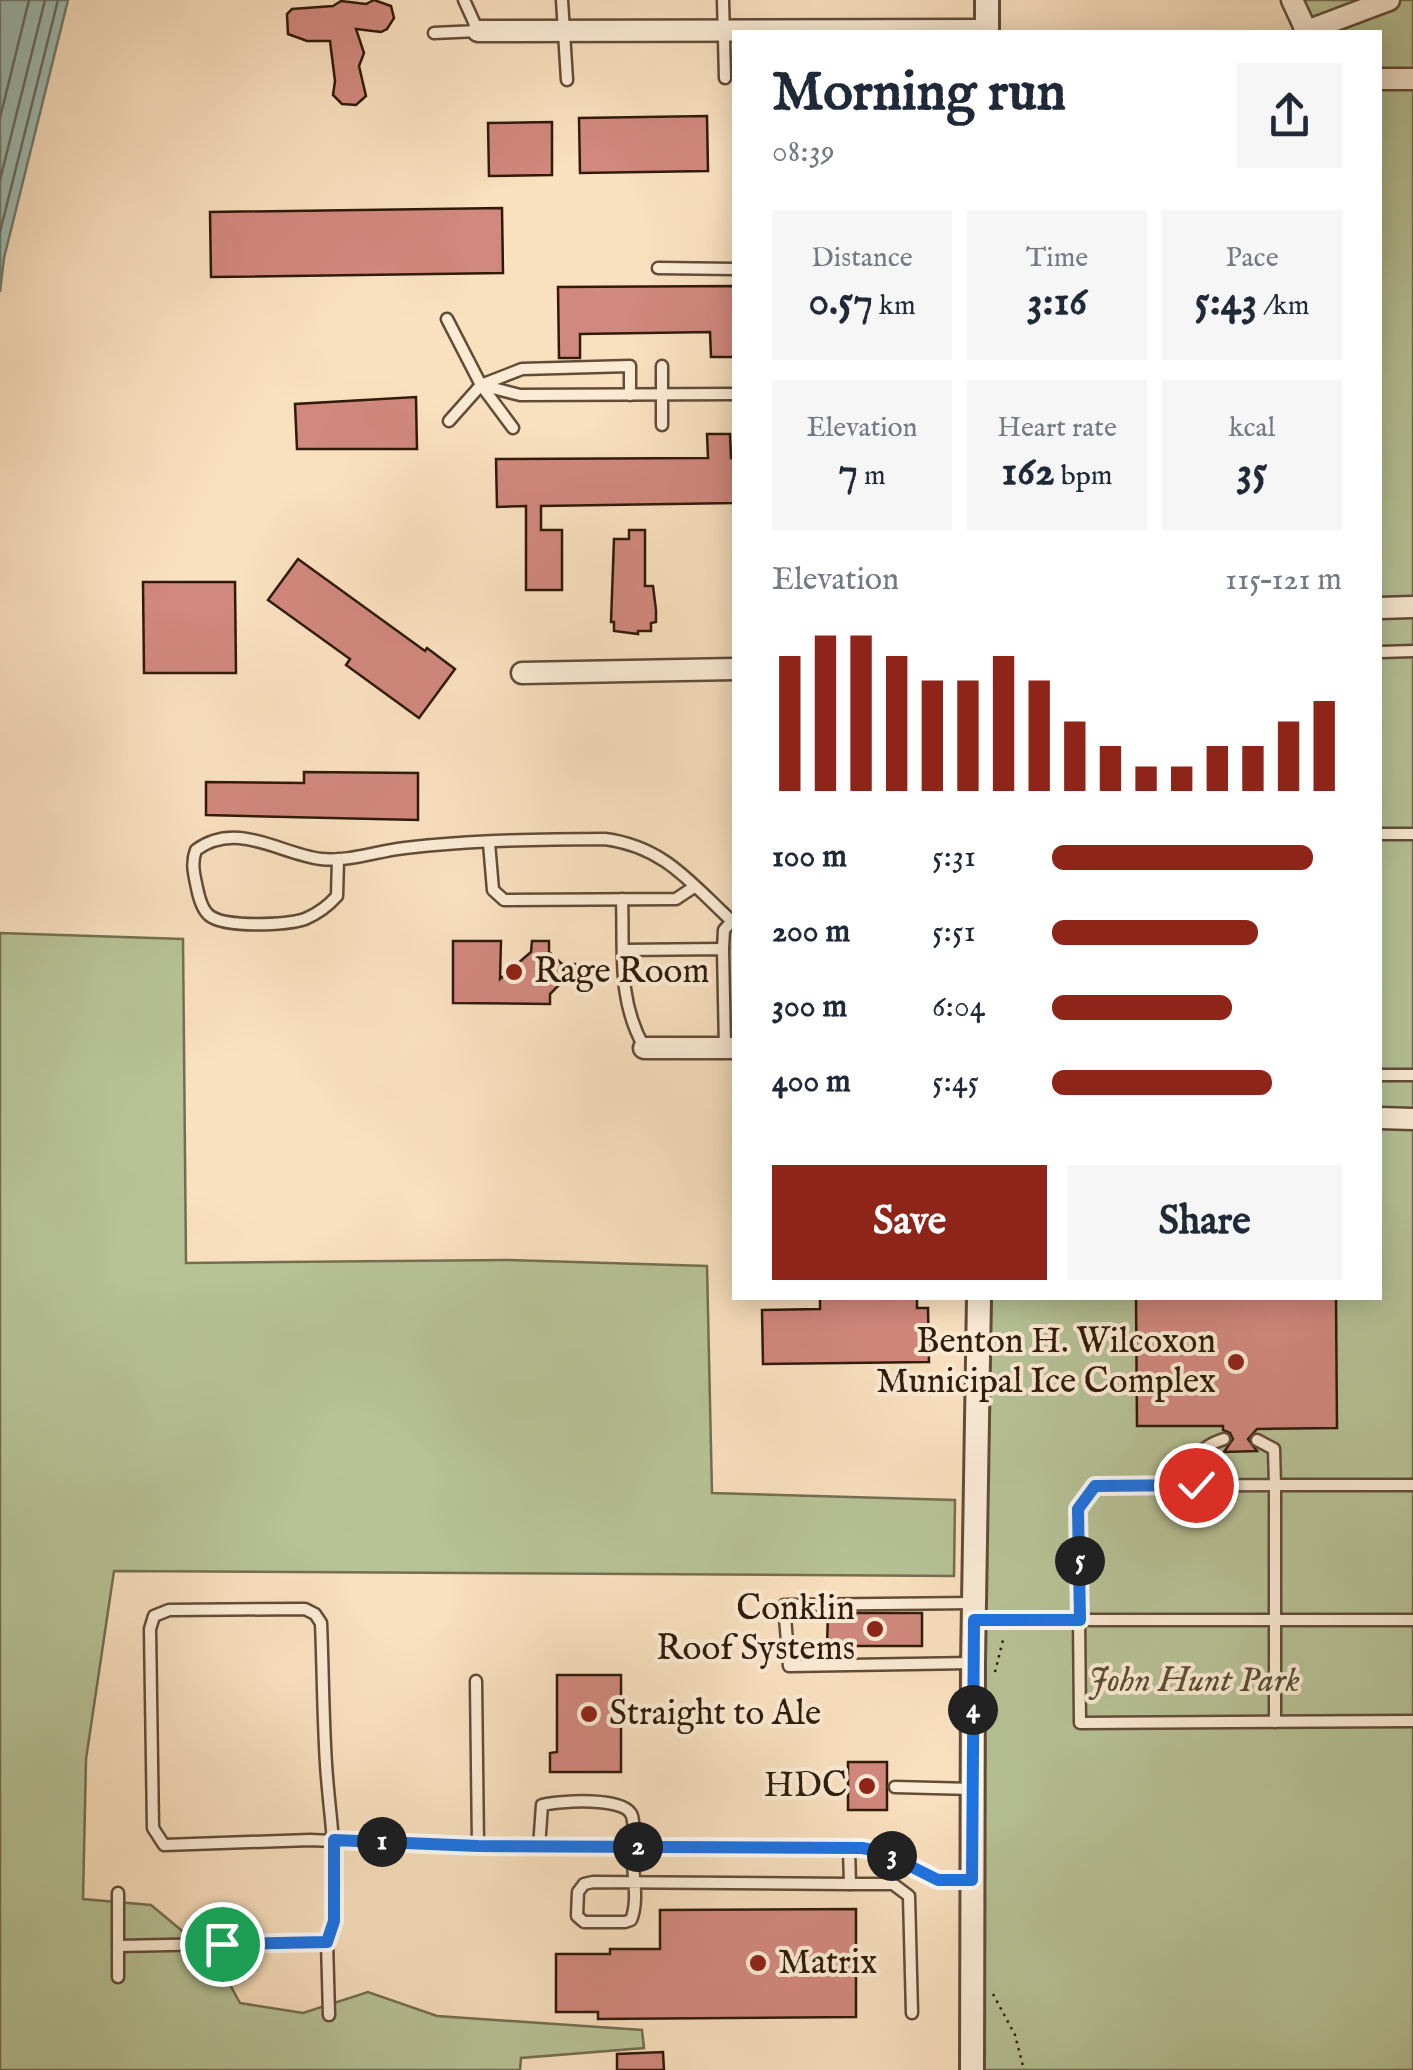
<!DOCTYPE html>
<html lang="en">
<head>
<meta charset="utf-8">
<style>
  body { margin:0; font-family:"IM FELL English",serif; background:#f6f6f7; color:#1f2937; height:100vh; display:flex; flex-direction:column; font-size:38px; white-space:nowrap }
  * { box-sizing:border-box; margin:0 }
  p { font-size:32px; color:#747a83 }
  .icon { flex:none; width:55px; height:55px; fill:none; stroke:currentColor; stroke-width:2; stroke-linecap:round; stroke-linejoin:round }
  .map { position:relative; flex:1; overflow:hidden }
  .sheet { position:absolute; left:732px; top:30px; width:650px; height:1270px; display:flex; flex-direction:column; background:#fff; border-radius:0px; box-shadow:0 5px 25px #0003 }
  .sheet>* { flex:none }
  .pin { position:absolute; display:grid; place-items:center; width:85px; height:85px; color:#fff; margin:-42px; border:5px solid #fff; border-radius:50%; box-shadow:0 2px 10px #0007 }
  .km { position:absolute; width:50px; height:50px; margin:-25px; border-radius:50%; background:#222; color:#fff; font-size:28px; line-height:50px; text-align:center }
  .round { display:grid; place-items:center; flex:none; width:105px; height:105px; border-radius:0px; background:#f6f6f7 }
  .headline { display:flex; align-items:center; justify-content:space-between; height:170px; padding:0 40px }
  h1 { font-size:55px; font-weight:800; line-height:75px }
  .metrics { display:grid; grid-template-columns:repeat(3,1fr); gap:15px; height:170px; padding:10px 40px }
  .metrics div { display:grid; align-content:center; border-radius:0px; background:#f6f6f7; text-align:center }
  .metrics b { font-size:42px; font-weight:800 }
  .metrics small { font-size:28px; font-weight:400 }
  .metrics p { font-size:28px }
  .chart { height:280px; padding:20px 40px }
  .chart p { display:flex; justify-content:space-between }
  .chart svg { width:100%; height:180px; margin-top:10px; stroke:#8f2418; stroke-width:6 }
  .action { display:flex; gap:20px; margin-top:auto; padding:20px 40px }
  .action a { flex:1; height:115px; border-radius:0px; background:#8f2418; color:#fff; font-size:40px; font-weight:800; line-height:115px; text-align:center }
  .action a+a { background:#f6f6f7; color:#1f2937 }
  ul { padding:0 40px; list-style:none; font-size:32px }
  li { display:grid; grid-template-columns:160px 120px 1fr; align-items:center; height:75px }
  li i { height:25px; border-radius:12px; background:#8f2418 }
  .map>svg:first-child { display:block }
  .green { fill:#b7c397; stroke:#746e50; stroke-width:2.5 }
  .water { fill:#9ebdb4; stroke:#727c70; stroke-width:2.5 }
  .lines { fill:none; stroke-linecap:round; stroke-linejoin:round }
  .shore { stroke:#676c5f; stroke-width:2.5 }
  .building { fill:#d1887e; stroke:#301a0a; stroke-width:2.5 }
  .service-casing { stroke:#624c37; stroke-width:15 }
  .minor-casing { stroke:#624c37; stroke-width:25 }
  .tertiary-casing { stroke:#624c37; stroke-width:28 }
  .path { stroke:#301a0a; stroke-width:2.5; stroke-dasharray:2.5 5; stroke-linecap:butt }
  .service { stroke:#fbebd5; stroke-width:10 }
  .minor { stroke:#fbebd5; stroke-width:20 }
  .tertiary { stroke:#fbebd5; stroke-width:22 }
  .route-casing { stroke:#fff; stroke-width:20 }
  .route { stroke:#1a73e8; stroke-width:12 }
  .poi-dot { fill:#8f2418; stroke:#fbebd5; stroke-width:4 }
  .labels { text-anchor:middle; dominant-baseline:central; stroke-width:8; stroke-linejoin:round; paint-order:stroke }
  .poi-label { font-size:35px; fill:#301a0a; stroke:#fbebd5; text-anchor:start }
  .park-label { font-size:35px; font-style:italic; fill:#584d34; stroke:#fbebd5 }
</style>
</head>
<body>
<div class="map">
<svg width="1413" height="2070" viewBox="0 0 1413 2070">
  <rect width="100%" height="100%" fill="#f9e0bf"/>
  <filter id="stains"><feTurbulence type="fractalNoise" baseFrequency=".002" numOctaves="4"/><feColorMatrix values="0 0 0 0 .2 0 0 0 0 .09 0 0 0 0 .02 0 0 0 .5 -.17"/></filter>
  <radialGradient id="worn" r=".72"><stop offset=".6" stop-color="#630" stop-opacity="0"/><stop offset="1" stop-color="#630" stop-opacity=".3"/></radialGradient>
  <g class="green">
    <polygon points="1292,0 1413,0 1413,2070 973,2070 977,1298 1380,1298 1380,32 1304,32"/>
    <polygon points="0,933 183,939 186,1263 507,1260 707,1266 712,1493 955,1500 954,1576 114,1571 86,1759 83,1899 151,1905 216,1959 240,2003 303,2013 368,1992 437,2016 642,2030 644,2048 521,2058 520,2070 0,2070"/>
  </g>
  <polygon class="water" points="0,0 68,0 4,258 0,292"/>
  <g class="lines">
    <g class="shore">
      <polyline points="0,118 29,0"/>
      <polyline points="0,180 45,0"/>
      <polyline points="0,232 58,0"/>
    </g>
  </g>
  <g class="building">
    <polygon points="374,0 391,6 394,18 387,29 381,32 356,29 364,53 359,66 366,96 356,105 342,104 333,95 335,81 330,41 307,41 288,34 287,14 292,9 333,6 341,1 366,4"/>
    <polygon points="707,116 708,171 580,173 579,118"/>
    <polygon points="552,122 552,175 489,176 488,123"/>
    <polygon points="502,208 503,273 211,277 210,212"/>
    <polygon points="735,286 734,357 711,357 710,332 580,334 580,358 559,358 558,287"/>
    <polygon points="416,397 417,449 297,449 295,404"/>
    <polygon points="707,434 730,434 731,458 735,458 735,503 541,506 541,530 562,530 562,590 526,590 526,506 497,507 496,459 708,458"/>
    <polygon points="629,530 645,530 645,586 653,586 656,610 656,622 651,623 651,631 638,631 638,634 614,631 614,622 611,622 614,539 629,539"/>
    <polygon points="298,559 425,651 427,648 455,669 419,718 346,665 350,659 268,600"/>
    <polygon points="143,582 235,582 236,673 144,673"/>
    <polygon points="304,772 418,773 418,820 206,815 206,782 304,783"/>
    <polygon points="453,941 501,941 500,979 531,952 532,941 549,941 549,952 562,964 575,964 576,981 562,982 550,994 550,1004 453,1003"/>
    <polygon points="820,1298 917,1298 917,1308 928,1308 929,1362 763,1364 762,1310 820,1309"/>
    <polygon points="1136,1298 1336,1298 1337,1428 1257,1429 1248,1439 1257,1451 1224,1452 1233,1439 1230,1433 1223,1430 1223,1426 1137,1426"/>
    <polygon points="828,1613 922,1613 922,1646 827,1646"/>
    <polygon points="557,1675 621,1675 621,1772 550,1772 550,1753 557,1752"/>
    <rect x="848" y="1762" width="39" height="48"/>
    <polygon points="856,1909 856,2017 598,2019 598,2012 556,2012 556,1954 610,1954 610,1949 660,1949 660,1910"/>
    <polygon points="663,2052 664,2070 617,2070 617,2054"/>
  </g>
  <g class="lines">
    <defs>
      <g id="service">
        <polyline points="562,0 567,80"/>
        <polyline points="723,0 725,78"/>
        <polyline points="434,33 478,31 464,0"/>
        <polyline points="658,268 735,269"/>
        <polyline points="447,319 481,385 513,428"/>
        <polyline points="662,366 662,425"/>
        <polyline points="481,385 520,395 735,394"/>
        <polyline points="449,421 481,385 522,369 630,366 630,395"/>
        <polyline points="1380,652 1413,651"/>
        <polyline points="1380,834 1413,834"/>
        <polyline points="489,843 493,890 504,900 676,899 694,887"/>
        <path d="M338,859L337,896C328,906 317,914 305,919C286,925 227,928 210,916C203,911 199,898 197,888C194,874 191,863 196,850C237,820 280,854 321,859C349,862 377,851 405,848C471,840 539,839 605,839C666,847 692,885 735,924"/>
        <path d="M622,899C624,952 617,999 644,1047"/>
        <polyline points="723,949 724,930 732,921"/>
        <polyline points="624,950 723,949 725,1048"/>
        <polyline points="1380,1075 1413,1075"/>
        <polyline points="1257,1440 1274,1449 1275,1485 1095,1486 1078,1509 1080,1723 1413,1721"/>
        <path d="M1196,1485C1196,1458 1196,1448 1224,1439"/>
        <polyline points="975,1620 1413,1620"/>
        <polyline points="971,1663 789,1666 784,1605 973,1603"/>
        <polyline points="476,1681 478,1846"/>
        <polyline points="1275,1722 1275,1485 1413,1485"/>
        <polyline points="895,1787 972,1789"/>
        <path d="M539,1847L542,1805C559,1801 626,1796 632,1816C636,1830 632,1850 633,1864C634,1882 638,1903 631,1920L625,1922H584L577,1916L578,1892L584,1884L593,1882L850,1884L849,1848"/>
        <polyline points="850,1884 893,1884 909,1896 912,2013"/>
        <path d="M118,1893V1946L327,1942C344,1892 329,1817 326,1764C323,1717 323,1670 321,1623L315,1614L305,1609L169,1610L154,1616L150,1629L153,1828L164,1845L310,1840L333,1841L478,1846L862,1848L882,1851L938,1880H971"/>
        <polyline points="327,1942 329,2015"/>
        <polyline points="118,1946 118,1977"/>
      </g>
      <g id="minor">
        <polyline points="1292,0 1306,30"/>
        <polyline points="478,31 987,30"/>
        <polyline points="1304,32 1389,0"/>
        <polyline points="1380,79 1413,79"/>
        <polyline points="1380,608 1413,607"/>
        <polyline points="522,673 735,669"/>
        <polyline points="644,1048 735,1048"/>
        <polyline points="1380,1118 1413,1119"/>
      </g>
      <g id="tertiary">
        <polyline points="987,32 987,0"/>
        <polyline points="972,2070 973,1663 979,1298"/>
      </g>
    </defs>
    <use href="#service" class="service-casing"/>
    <use href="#minor" class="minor-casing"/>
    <use href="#tertiary" class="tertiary-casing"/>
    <g class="path">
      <polyline points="995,1672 1004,1636"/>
      <polyline points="993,1994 1015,2035 1024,2070"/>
    </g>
    <use href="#service" class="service"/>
    <use href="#minor" class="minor"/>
    <use href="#tertiary" class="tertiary"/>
  </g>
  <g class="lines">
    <defs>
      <polyline id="route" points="222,1944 327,1942 334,1921 334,1840 478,1846 862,1848 882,1852 938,1880 972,1880 974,1620 1080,1620 1078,1509 1095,1486 1196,1485"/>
    </defs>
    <use href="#route" class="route-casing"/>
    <use href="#route" class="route"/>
  </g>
  <g class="poi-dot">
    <circle cx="514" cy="972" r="10"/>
    <circle cx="1236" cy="1362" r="10"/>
    <circle cx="875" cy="1629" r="10"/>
    <circle cx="589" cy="1714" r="10"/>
    <circle cx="867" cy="1786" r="10"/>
    <circle cx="758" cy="1963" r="10"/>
  </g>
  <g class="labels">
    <g class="poi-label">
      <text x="534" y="972">Rage Room</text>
      <text x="1216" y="1342" text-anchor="end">Benton H. Wilcoxon<tspan x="1216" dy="40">Municipal Ice Complex</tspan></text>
      <text x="855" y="1609" text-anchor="end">Conklin<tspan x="855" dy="40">Roof Systems</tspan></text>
      <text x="609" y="1714">Straight to Ale</text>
      <text x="847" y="1786" text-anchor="end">HDC</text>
      <text x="778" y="1963">Matrix</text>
    </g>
    <g class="park-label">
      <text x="1194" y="1681">John Hunt Park</text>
    </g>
  </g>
  <rect width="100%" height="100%" filter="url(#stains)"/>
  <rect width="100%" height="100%" fill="url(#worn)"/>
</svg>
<div class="pin" style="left:222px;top:1944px;background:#1e9e55"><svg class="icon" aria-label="arrive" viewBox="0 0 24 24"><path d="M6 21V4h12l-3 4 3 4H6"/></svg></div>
<div class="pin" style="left:1196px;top:1485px;background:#d93025"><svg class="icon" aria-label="check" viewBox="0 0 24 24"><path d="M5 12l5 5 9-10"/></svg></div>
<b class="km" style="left:382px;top:1842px">1</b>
<b class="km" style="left:638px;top:1847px">2</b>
<b class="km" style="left:892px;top:1856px">3</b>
<b class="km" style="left:973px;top:1710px">4</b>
<b class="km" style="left:1080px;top:1561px">5</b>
<section class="sheet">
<div class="headline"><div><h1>Morning run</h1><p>08:39</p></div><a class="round"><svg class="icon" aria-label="share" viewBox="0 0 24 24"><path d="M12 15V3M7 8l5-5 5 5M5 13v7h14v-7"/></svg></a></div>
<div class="metrics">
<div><p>Distance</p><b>0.57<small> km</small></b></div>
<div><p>Time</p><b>3:16</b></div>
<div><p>Pace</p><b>5:43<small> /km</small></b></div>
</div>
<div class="metrics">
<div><p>Elevation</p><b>7<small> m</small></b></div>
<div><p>Heart rate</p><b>162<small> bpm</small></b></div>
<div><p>kcal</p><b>35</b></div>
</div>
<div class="chart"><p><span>Elevation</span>115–121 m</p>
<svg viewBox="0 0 160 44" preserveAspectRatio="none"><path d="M5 44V11M15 44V6M25 44V6M35 44V11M45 44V17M55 44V17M65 44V11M75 44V17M85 44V27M95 44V33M105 44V38M115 44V38M125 44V33M135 44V33M145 44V27M155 44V22"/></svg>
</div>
<ul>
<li><b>100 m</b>5:31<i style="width:90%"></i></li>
<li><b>200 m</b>5:51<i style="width:71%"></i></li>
<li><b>300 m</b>6:04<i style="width:62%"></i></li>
<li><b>400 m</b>5:45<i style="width:76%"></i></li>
</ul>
<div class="action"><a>Save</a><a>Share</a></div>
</section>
</div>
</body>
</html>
